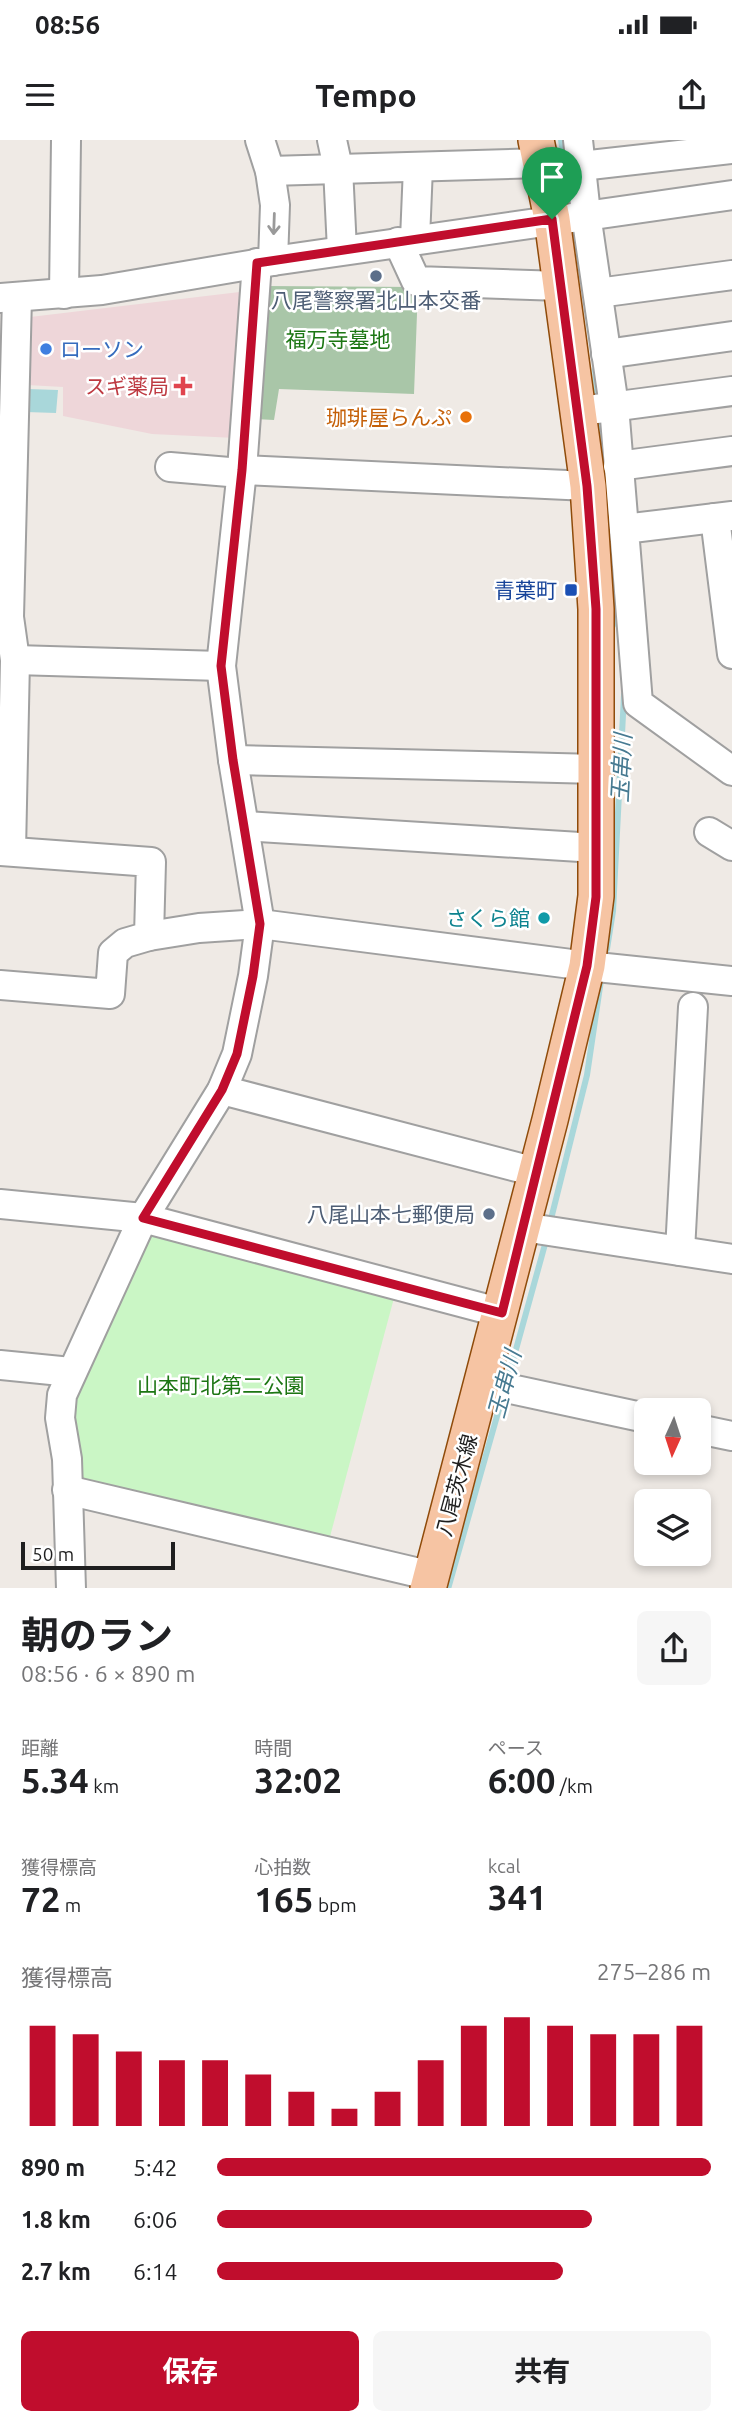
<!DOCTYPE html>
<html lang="ja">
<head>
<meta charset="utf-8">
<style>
  body { margin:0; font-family:Ubuntu,"Noto Sans JP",sans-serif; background:#f6f6f6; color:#202124; height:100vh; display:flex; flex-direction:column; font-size:26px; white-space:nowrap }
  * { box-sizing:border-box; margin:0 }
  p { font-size:23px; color:#757577 }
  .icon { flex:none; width:38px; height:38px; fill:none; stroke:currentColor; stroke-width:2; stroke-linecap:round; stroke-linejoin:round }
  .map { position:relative; height:1448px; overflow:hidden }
  .drawer { display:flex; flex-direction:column; background:#fff; flex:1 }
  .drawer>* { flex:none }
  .needle { width:46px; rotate:183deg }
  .controls { position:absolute; left:634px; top:1258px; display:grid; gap:14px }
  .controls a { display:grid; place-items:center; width:77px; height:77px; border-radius:10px; background:#fff; box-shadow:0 4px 10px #0003; font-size:35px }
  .scale { position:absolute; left:21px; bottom:18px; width:154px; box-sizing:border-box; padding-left:7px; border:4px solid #1f1f1f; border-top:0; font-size:19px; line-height:24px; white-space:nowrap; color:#1f1f1f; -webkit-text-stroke:5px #fff; paint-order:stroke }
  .pin { position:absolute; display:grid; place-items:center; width:60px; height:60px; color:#fff; margin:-72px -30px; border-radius:50% 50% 50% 0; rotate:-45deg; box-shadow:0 0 7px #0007 }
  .pin .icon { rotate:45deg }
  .round { display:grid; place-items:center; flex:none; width:74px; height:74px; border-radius:10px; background:#f6f6f6 }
  .overview { display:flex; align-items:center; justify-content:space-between; height:119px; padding:0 21px }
  h1 { font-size:38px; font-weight:700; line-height:52px }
  .figures { display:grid; grid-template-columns:repeat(3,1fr); gap:10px; height:119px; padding:7px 21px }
  .figures div { display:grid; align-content:center }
  .figures b { font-size:35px; font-weight:700 }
  .figures small { font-size:19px; font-weight:400 }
  .figures p { font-size:19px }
  .chart { height:196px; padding:14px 21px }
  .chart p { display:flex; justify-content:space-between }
  .chart svg { width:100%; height:126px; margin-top:7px; stroke:#c00d2d; stroke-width:6 }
  .button { display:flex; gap:14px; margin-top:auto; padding:14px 21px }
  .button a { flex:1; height:80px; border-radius:10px; background:#c00d2d; color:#fff; font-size:28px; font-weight:700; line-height:80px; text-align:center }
  .button a+a { background:#f6f6f6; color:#202124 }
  ul { padding:0 21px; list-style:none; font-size:23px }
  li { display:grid; grid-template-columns:112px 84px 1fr; align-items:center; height:52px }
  li i { height:18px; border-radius:9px; background:#c00d2d }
  .status { display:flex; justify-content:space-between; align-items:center; height:49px; padding:0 35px; background:#fff; direction:ltr }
  .status svg { height:19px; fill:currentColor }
  header { display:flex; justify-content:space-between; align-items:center; height:91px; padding:0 21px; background:#fff; font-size:32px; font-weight:700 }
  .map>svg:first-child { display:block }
  .commercial { fill:#eed6d9 }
  .cemetery { fill:#a9c6a8 }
  .park { fill:#caf6c5 }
  .water { fill:#a9d7da }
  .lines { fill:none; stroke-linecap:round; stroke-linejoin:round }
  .stream { stroke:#a9d7da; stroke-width:6 }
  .minor-casing { stroke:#a0a0a0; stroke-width:32 }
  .major-casing { stroke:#8f4b0a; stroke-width:38 }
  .minor { stroke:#fff; stroke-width:28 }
  .major { stroke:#f6c4a3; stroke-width:35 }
  .oneway { stroke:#9a9a9a }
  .route-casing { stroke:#fff; stroke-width:14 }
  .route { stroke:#c00d2d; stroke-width:9 }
  .service-dot { fill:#5c6f8a; stroke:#fff; stroke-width:2.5 }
  .shop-dot { fill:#3f7fe0; stroke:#fff; stroke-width:2.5 }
  .health-dot { fill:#e0444e; stroke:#fff; stroke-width:2.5 }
  .food-dot { fill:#e8710a; stroke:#fff; stroke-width:2.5 }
  .transit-dot { fill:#1a4fb4; stroke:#fff; stroke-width:2.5 }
  .culture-dot { fill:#0f9aa8; stroke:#fff; stroke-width:2.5 }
  .labels { text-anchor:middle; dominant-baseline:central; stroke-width:5; stroke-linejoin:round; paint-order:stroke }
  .service-label { font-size:21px; fill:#4e5e75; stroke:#fff }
  .park-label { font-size:21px; fill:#1c7613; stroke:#fff }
  .shop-label { font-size:21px; fill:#366cbe; stroke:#fff; text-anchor:start }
  .health-label { font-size:21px; fill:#be3a42; stroke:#fff; text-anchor:end }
  .food-label { font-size:21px; fill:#c56008; stroke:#fff; text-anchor:end }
  .transit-label { font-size:21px; fill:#164399; stroke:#fff; text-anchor:end }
  .culture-label { font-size:21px; fill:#0d838f; stroke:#fff; text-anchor:end }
  .street-label { font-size:21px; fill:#1f1f1f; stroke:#fff }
  .water-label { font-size:23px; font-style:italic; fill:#477a91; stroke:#fff }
</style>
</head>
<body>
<div class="status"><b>08:56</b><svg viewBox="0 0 49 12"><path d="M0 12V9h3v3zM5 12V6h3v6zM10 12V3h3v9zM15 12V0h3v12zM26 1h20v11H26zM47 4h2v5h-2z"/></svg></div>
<header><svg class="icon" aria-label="menu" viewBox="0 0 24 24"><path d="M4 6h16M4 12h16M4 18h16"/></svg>Tempo<svg class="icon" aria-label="share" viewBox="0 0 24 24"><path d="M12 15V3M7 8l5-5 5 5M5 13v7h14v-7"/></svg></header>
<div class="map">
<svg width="732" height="1449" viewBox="0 0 732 1449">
  <rect width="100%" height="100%" fill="#efeae5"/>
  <polygon class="commercial" points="248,151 236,298 152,294 63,276 63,247 27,245 30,177"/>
  <polygon class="cemetery" points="264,146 418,147 414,254 279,249 274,280 255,279"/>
  <polygon class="park" points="150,1094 394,1158 328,1404 82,1343 66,1280"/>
  <polygon class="water" points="27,249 58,250 56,273 26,272"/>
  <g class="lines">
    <g class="stream">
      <polyline points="561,0 570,57"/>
      <polyline points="595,230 598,261"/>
      <polyline points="599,276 618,485"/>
      <polyline points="607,809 613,771 624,555"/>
      <polyline points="550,1083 587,935 601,840"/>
      <polyline points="507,1242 547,1097"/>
      <polyline points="448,1449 503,1255"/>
    </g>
    <defs>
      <g id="minor">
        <polyline points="260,0 270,31 275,65 273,121"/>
        <polyline points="332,0 338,28 342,110"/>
        <polyline points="578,0 586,74 614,266 624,389"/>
        <polyline points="581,26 732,9"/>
        <polyline points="270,31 541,23"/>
        <polyline points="415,99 418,27"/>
        <polyline points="398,102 416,141 561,146"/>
        <polyline points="598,153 732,135"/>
        <polyline points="64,154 66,0"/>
        <polyline points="0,158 102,150 273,121 732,55"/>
        <polyline points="606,214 732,196"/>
        <polyline points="596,269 732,251"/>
        <polyline points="618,326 732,311"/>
        <polyline points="170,327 241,333"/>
        <polyline points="242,330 588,346"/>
        <polyline points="732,376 624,389 638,563 732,631"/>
        <polyline points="715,378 732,514"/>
        <polyline points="15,520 221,526"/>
        <polyline points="233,620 597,629"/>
        <polyline points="244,686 596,708"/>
        <polyline points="709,692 732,706"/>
        <polyline points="0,711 151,722 149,796 125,803 113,813 110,854 0,845"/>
        <polyline points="11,711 15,520 9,477 17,157"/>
        <polyline points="149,796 199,788 260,784 587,826 732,841"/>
        <polyline points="222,950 536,1032"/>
        <polyline points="0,1064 143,1078 502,1173"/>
        <polyline points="523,1087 732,1119"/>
        <polyline points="680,1111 693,867"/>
        <polyline points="0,1225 71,1232"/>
        <polyline points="483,1243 646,1278"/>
        <polyline points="698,1289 732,1296"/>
        <polyline points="67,1350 432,1436"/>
        <polyline points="71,1449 67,1319 60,1278 62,1255 143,1078 222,950 237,914 253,836 260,784 233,620 221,526 242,330 257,123"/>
      </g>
      <polyline id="major" points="428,1449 550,980 587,826 596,756 596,469 588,346 552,79 536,0"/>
    </defs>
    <use href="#minor" class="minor-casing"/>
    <use href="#major" class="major-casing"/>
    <use href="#minor" class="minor"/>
    <use href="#major" class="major"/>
  </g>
  <defs><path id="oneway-shaft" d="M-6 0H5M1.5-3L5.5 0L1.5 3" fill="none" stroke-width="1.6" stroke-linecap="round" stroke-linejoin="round" transform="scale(1.75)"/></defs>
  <use class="oneway" href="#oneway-shaft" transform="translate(274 84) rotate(92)"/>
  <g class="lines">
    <defs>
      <polygon id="route" points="552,79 587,346 596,469 596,757 587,826 502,1173 143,1078 222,950 237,914 253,836 260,784 233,620 221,526 242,330 257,123"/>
    </defs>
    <use href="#route" class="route-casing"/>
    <use href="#route" class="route"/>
  </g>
  <g class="service-dot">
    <circle cx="376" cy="136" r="7"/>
    <circle cx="489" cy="1074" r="7"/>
  </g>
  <circle class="shop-dot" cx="46" cy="209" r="7"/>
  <path class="health-dot" d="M179.5 235.5h7v7h7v7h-7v7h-7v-7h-7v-7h7z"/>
  <circle class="food-dot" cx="466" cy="277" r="7"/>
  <rect class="transit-dot" x="564" y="443" width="14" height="14" rx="3.5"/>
  <circle class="culture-dot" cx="544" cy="778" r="7"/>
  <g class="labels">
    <g class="service-label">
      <text x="376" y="160">八尾警察署北山本交番</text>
      <text x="475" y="1074" text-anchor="end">八尾山本七郵便局</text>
    </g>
    <g class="park-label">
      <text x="338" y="199">福万寺墓地</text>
      <text x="221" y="1245">山本町北第二公園</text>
    </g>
    <g class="shop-label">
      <text x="60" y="209">ローソン</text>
    </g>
    <g class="health-label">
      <text x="169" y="246">スギ薬局</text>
    </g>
    <g class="food-label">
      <text x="452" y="277">珈琲屋らんぷ</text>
    </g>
    <g class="transit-label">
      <text x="557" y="450">青葉町</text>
    </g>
    <g class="culture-label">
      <text x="530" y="778">さくら館</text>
    </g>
    <g class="street-label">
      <text transform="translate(456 1345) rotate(-75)">八尾茨木線</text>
    </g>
    <g class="water-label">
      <text transform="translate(621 628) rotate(-87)">玉串川</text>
      <text transform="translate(504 1244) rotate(-75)">玉串川</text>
    </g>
  </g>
</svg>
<div class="controls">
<a><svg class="needle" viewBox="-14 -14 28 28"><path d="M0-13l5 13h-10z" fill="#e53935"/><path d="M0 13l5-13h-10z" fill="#757577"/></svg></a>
<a><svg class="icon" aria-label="layers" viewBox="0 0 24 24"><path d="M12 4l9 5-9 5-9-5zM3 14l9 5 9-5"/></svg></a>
</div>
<div class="scale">50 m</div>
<div class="pin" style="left:552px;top:79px;background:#1e9e55"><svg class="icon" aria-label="arrive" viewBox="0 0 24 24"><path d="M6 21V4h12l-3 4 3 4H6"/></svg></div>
</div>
<section class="drawer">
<div class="overview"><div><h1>朝のラン</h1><p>08:56 · 6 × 890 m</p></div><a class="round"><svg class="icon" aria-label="share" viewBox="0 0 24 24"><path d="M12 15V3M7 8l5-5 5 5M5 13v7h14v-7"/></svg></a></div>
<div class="figures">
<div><p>距離</p><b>5.34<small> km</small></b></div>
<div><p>時間</p><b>32:02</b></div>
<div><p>ペース</p><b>6:00<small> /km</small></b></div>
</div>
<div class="figures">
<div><p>獲得標高</p><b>72<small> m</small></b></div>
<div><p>心拍数</p><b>165<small> bpm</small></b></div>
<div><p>kcal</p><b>341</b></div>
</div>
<div class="chart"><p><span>獲得標高</span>275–286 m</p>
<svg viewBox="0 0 160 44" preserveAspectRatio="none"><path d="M5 44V9M15 44V12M25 44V18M35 44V21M45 44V21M55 44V26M65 44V32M75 44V38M85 44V32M95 44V21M105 44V9M115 44V6M125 44V9M135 44V12M145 44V12M155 44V9"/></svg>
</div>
<ul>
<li><b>890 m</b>5:42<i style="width:100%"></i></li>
<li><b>1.8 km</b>6:06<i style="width:76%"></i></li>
<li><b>2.7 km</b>6:14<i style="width:70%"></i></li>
</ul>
<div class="button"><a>保存</a><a>共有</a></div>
</section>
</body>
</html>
